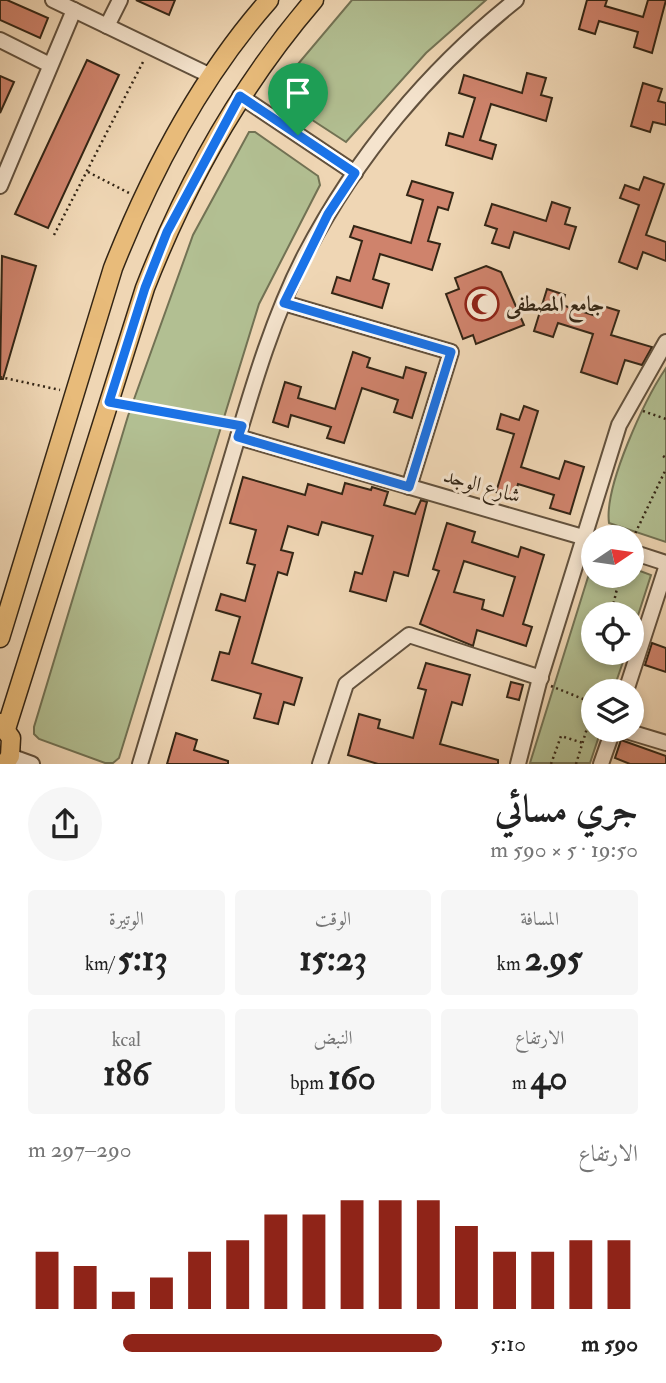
<!DOCTYPE html>
<html lang="ar">
<head>
<meta charset="utf-8">
<style>
  body { margin:0; font-family:"IM FELL Double Pica",Amiri,serif; background:#f6f6f6; color:#222; direction:rtl; height:100vh; display:flex; flex-direction:column; font-size:26px; white-space:nowrap }
  * { box-sizing:border-box; margin:0 }
  p { font-size:23px; color:#767676 }
  .icon { flex:none; width:38px; height:38px; fill:none; stroke:currentColor; stroke-width:2; stroke-linecap:round; stroke-linejoin:round }
  .map { position:relative; height:764px; overflow:hidden; direction:ltr }
  .sheet { display:flex; flex-direction:column; background:#fff; flex:1 }
  .sheet>* { flex:none }
  .needle { width:46px; rotate:77deg }
  .controls { position:absolute; left:581px; top:525px; display:grid; gap:14px }
  .controls a { display:grid; place-items:center; width:63px; height:63px; border-radius:50%; background:#fff; box-shadow:0 4px 10px #0003; font-size:35px }
  .pin { position:absolute; display:grid; place-items:center; width:60px; height:60px; color:#fff; margin:-72px -30px; border-radius:50% 50% 50% 0; rotate:-45deg; box-shadow:0 0 7px #0007 }
  .pin .icon { rotate:45deg }
  .round { display:grid; place-items:center; flex:none; width:74px; height:74px; border-radius:37px; background:#f6f6f6 }
  .headline { display:flex; align-items:center; justify-content:space-between; height:119px; padding:0 28px }
  h1 { font-size:38px; font-weight:700; line-height:52px }
  .figures { display:grid; grid-template-columns:repeat(3,1fr); gap:10px; height:119px; padding:7px 28px }
  .figures div { display:grid; align-content:center; border-radius:7px; background:#f6f6f6; text-align:center }
  .figures b { font-size:35px; font-weight:700 }
  .figures small { font-size:19px; font-weight:400 }
  .figures p { font-size:19px }
  .chart { height:196px; padding:14px 28px }
  .chart p { display:flex; justify-content:space-between }
  .chart svg { width:100%; height:126px; margin-top:7px; stroke:#8f2418; stroke-width:6 }
  ul { padding:0 28px; list-style:none; font-size:23px }
  li { display:grid; grid-template-columns:112px 84px 1fr; align-items:center; height:52px }
  li i { height:18px; border-radius:9px; background:#8f2418 }
  .map>svg:first-child { display:block }
  .green { fill:#b2bf92; stroke:#727254; stroke-width:2 }
  .building { fill:#cf836c; stroke:#332515; stroke-width:2; fill-rule:evenodd }
  .lines { fill:none; stroke-linecap:round; stroke-linejoin:round }
  .minor-casing { stroke:#62513d; stroke-width:18 }
  .major-casing { stroke:#332515; stroke-width:21 }
  .path { stroke:#332515; stroke-width:2.5; stroke-dasharray:2 3.5; stroke-linecap:butt }
  .minor { stroke:#f5e4ce; stroke-width:14 }
  .major { stroke:#e8bb7a; stroke-width:18 }
  .route-casing { stroke:#fff; stroke-width:14 }
  .route { stroke:#1a73e8; stroke-width:9 }
  .labels { text-anchor:middle; dominant-baseline:central; stroke-width:6; stroke-linejoin:round; paint-order:stroke }
  .poi-label { font-size:21px; font-weight:bold; fill:#332515; stroke:#f5e4ce; text-anchor:start }
  .street-label { font-size:21px; fill:#332515; stroke:#f5e4ce }
</style>
</head>
<body>
<div class="map">
<svg width="666" height="764" viewBox="0 0 666 764">
  <rect width="100%" height="100%" fill="#efd6b4"/>
  <filter id="stains"><feTurbulence type="fractalNoise" baseFrequency=".00286" numOctaves="4"/><feColorMatrix values="0 0 0 0 .2 0 0 0 0 .09 0 0 0 0 .02 0 0 0 .5 -.17"/></filter>
  <radialGradient id="worn" r=".72"><stop offset=".6" stop-color="#630" stop-opacity="0"/><stop offset="1" stop-color="#630" stop-opacity=".3"/></radialGradient>
  <g class="green">
    <polygon points="352,0 486,0 426,53 346,142 277,97 276,90"/>
    <polygon points="249,132 255,132 318,176 320,185 259,304 119,758 113,763 105,763 39,739 34,734 34,727 128,416 193,235"/>
    <path d="M666,368V542L609,523C604,486 645,399 666,368Z"/>
    <polygon points="593,561 593,576 632,576 632,568 651,575 632,634 632,614 593,614 593,653 626,653 613,691 593,691 593,730 601,730 590,763 530,763"/>
  </g>
  <g class="building">
    <polygon points="0,0 7,0 48,18 40,38 0,20"/>
    <polygon points="136,0 175,0 169,15"/>
    <polygon points="587,0 607,0 605,6 643,17 648,0 666,0 652,53 634,47 638,32 599,21 595,34 579,29"/>
    <polygon points="87,60 119,75 48,228 15,214"/>
    <polygon points="527,73 546,78 541,95 552,98 546,121 491,104 480,140 496,145 492,159 446,145 449,133 463,137 475,98 459,93 464,75 522,93"/>
    <polygon points="0,76 14,82 0,113"/>
    <polygon points="643,83 662,89 658,101 666,103 666,125 653,122 650,132 631,126"/>
    <polygon points="644,177 664,184 646,235 666,242 666,261 643,252 637,269 619,262 639,205 620,198 625,185 639,190"/>
    <polygon points="412,181 453,193 448,210 438,207 428,241 440,244 432,270 380,254 373,279 389,284 382,308 332,293 337,277 350,281 362,241 350,237 354,226 411,243 423,200 407,195"/>
    <polygon points="552,202 570,208 565,224 576,227 569,249 514,232 509,248 492,243 497,229 485,225 492,204 546,221"/>
    <polygon points="2,256 36,266 3,379 0,379"/>
    <polygon points="486,266 501,272 524,325 476,344 473,335 463,339 446,294 459,289 455,278"/>
    <polygon points="547,289 565,295 562,305 599,317 603,306 619,311 611,335 652,347 642,365 625,360 617,384 581,372 593,334 558,323 553,337 534,331"/>
    <polygon points="353,352 370,358 367,367 403,378 406,367 426,373 412,418 394,412 398,400 362,388 344,443 327,438 331,427 291,415 288,427 273,422 285,382 301,387 298,398 335,409"/>
    <polygon points="524,406 538,411 521,467 559,479 565,461 584,467 570,514 550,508 554,495 518,484 514,498 496,492 514,434 497,429 501,414 519,420"/>
    <polygon points="243,477 305,495 308,484 342,494 345,483 371,490 372,487 388,492 384,505 415,514 421,500 427,502 408,576 394,572 386,601 350,591 355,572 362,574 373,536 322,522 318,535 288,526 281,550 293,553 287,575 278,572 252,663 302,678 294,705 284,702 278,724 254,718 261,694 212,680 220,652 229,654 240,617 216,610 221,594 245,601 255,565 247,563 256,530 230,523"/>
    <path d="M447,523L475,532L472,542L518,557L521,547L544,555L523,624L532,627L526,646L477,630L473,646L420,624L439,571L433,569ZM464,561L515,577L503,616L482,609L484,600L454,592Z"/>
    <polygon points="652,643 666,648 666,672 645,665"/>
    <polygon points="426,663 470,675 462,705 452,702 440,744 498,760 498,764 378,764 348,755 359,714 380,720 378,728 413,738 426,690 418,688"/>
    <polygon points="511,682 523,685 519,700 507,697"/>
    <polygon points="176,733 197,740 194,750 228,761 228,764 167,764"/>
    <polygon points="621,740 666,756 666,764 630,764 615,758"/>
  </g>
  <g class="lines">
    <defs>
      <g id="minor">
        <polyline points="53,0 211,76"/>
        <polyline points="107,26 120,0"/>
        <polyline points="0,40 50,65"/>
        <polyline points="240,96 355,173"/>
        <polyline points="0,186 74,10"/>
        <polyline points="284,303 451,352 409,487"/>
        <polyline points="238,437 593,540"/>
        <polyline points="632,552 666,563"/>
        <polyline points="626,691 666,568"/>
        <polyline points="623,730 666,743"/>
        <polyline points="10,756 32,764"/>
        <path d="M140,764C169,669 197,574 225,480C248,404 269,325 305,255C356,157 429,69 516,0"/>
        <polyline points="320,764 346,684 409,635 541,678"/>
        <polyline points="518,764 539,682 619,425 666,342"/>
        <polyline points="601,764 613,730"/>
      </g>
      <g id="major">
        <path d="M0,638L113,268C151,172 200,78 269,0"/>
        <polyline points="0,723 11,738 10,756 5,764"/>
        <path d="M6,729L145,288C186,183 241,85 314,0"/>
      </g>
    </defs>
    <use href="#minor" class="minor-casing"/>
    <use href="#major" class="major-casing"/>
    <g class="path">
      <polyline points="88,172 129,193"/>
      <polyline points="54,235 144,60"/>
      <polyline points="0,377 60,390"/>
      <polyline points="124,405 228,423"/>
      <polyline points="643,411 666,419"/>
      <polyline points="663,456 666,458"/>
      <polyline points="633,538 666,469"/>
      <polyline points="611,614 620,576"/>
      <polyline points="551,686 593,703"/>
      <polyline points="551,764 561,736 583,743"/>
      <polyline points="576,764 593,709"/>
    </g>
    <use href="#minor" class="minor"/>
    <use href="#major" class="major"/>
  </g>
  <g class="lines">
    <defs>
      <polygon id="route" points="240,96 355,173 328,214 284,303 451,352 409,487 238,437 242,426 109,402 145,288 167,232"/>
    </defs>
    <use href="#route" class="route-casing"/>
    <use href="#route" class="route"/>
  </g>
  <defs>
    <symbol id="mosque-ring" viewBox="-11 -11 22 22"><circle r="9.5" fill="#f5e4ce" stroke="#8f2418" stroke-width="1.5"/><path d="M3.5-4.9A6 6 0 1 0 3.5 4.9A5 5 0 1 1 3.5-4.9Z" fill="#8f2418"/></symbol>
  </defs>
  <g fill-rule="evenodd">
    <use href="#mosque-ring" x="463" y="285" width="38" height="38"/>
  </g>
  <g class="labels">
    <g class="poi-label">
      <text x="506" y="304">جامع المصطفى</text>
    </g>
    <g class="street-label">
      <text transform="translate(482 486) rotate(16)">شارع الوجد</text>
    </g>
  </g>
  <rect width="100%" height="100%" filter="url(#stains)"/>
  <rect width="100%" height="100%" fill="url(#worn)"/>
</svg>
<div class="controls">
<a><svg class="needle" viewBox="-14 -14 28 28"><path d="M0-13l5 13h-10z" fill="#e53935"/><path d="M0 13l5-13h-10z" fill="#767676"/></svg></a>
<a><svg class="icon" aria-label="locate" viewBox="0 0 24 24"><circle cx="12" cy="12" r="6"/><path d="M12 2v4M12 18v4M2 12h4M18 12h4"/></svg></a>
<a><svg class="icon" aria-label="layers" viewBox="0 0 24 24"><path d="M12 4l9 5-9 5-9-5zM3 14l9 5 9-5"/></svg></a>
</div>
<div class="pin" style="left:298px;top:135px;background:#1e9e55"><svg class="icon" aria-label="arrive" viewBox="0 0 24 24"><path d="M6 21V4h12l-3 4 3 4H6"/></svg></div>
</div>
<section class="sheet">
<div class="headline"><div><h1>جري مسائي</h1><p>19:50 · 5 × 590 m</p></div><a class="round"><svg class="icon" aria-label="share" viewBox="0 0 24 24"><path d="M12 15V3M7 8l5-5 5 5M5 13v7h14v-7"/></svg></a></div>
<div class="figures">
<div><p>المسافة</p><b>2.95<small> km</small></b></div>
<div><p>الوقت</p><b>15:23</b></div>
<div><p>الوتيرة</p><b>5:13<small> /km</small></b></div>
</div>
<div class="figures">
<div><p>الارتفاع</p><b>40<small> m</small></b></div>
<div><p>النبض</p><b>160<small> bpm</small></b></div>
<div><p>kcal</p><b>186</b></div>
</div>
<div class="chart"><p><span>الارتفاع</span>290–297 m</p>
<svg viewBox="0 0 160 44" preserveAspectRatio="none"><path d="M5 44V24M15 44V29M25 44V38M35 44V33M45 44V24M55 44V20M65 44V11M75 44V11M85 44V6M95 44V6M105 44V6M115 44V15M125 44V24M135 44V24M145 44V20M155 44V20"/></svg>
</div>
<ul>
<li><b>590 m</b>5:10<i style="width:77%"></i></li>
</ul>
</section>
</body>
</html>
